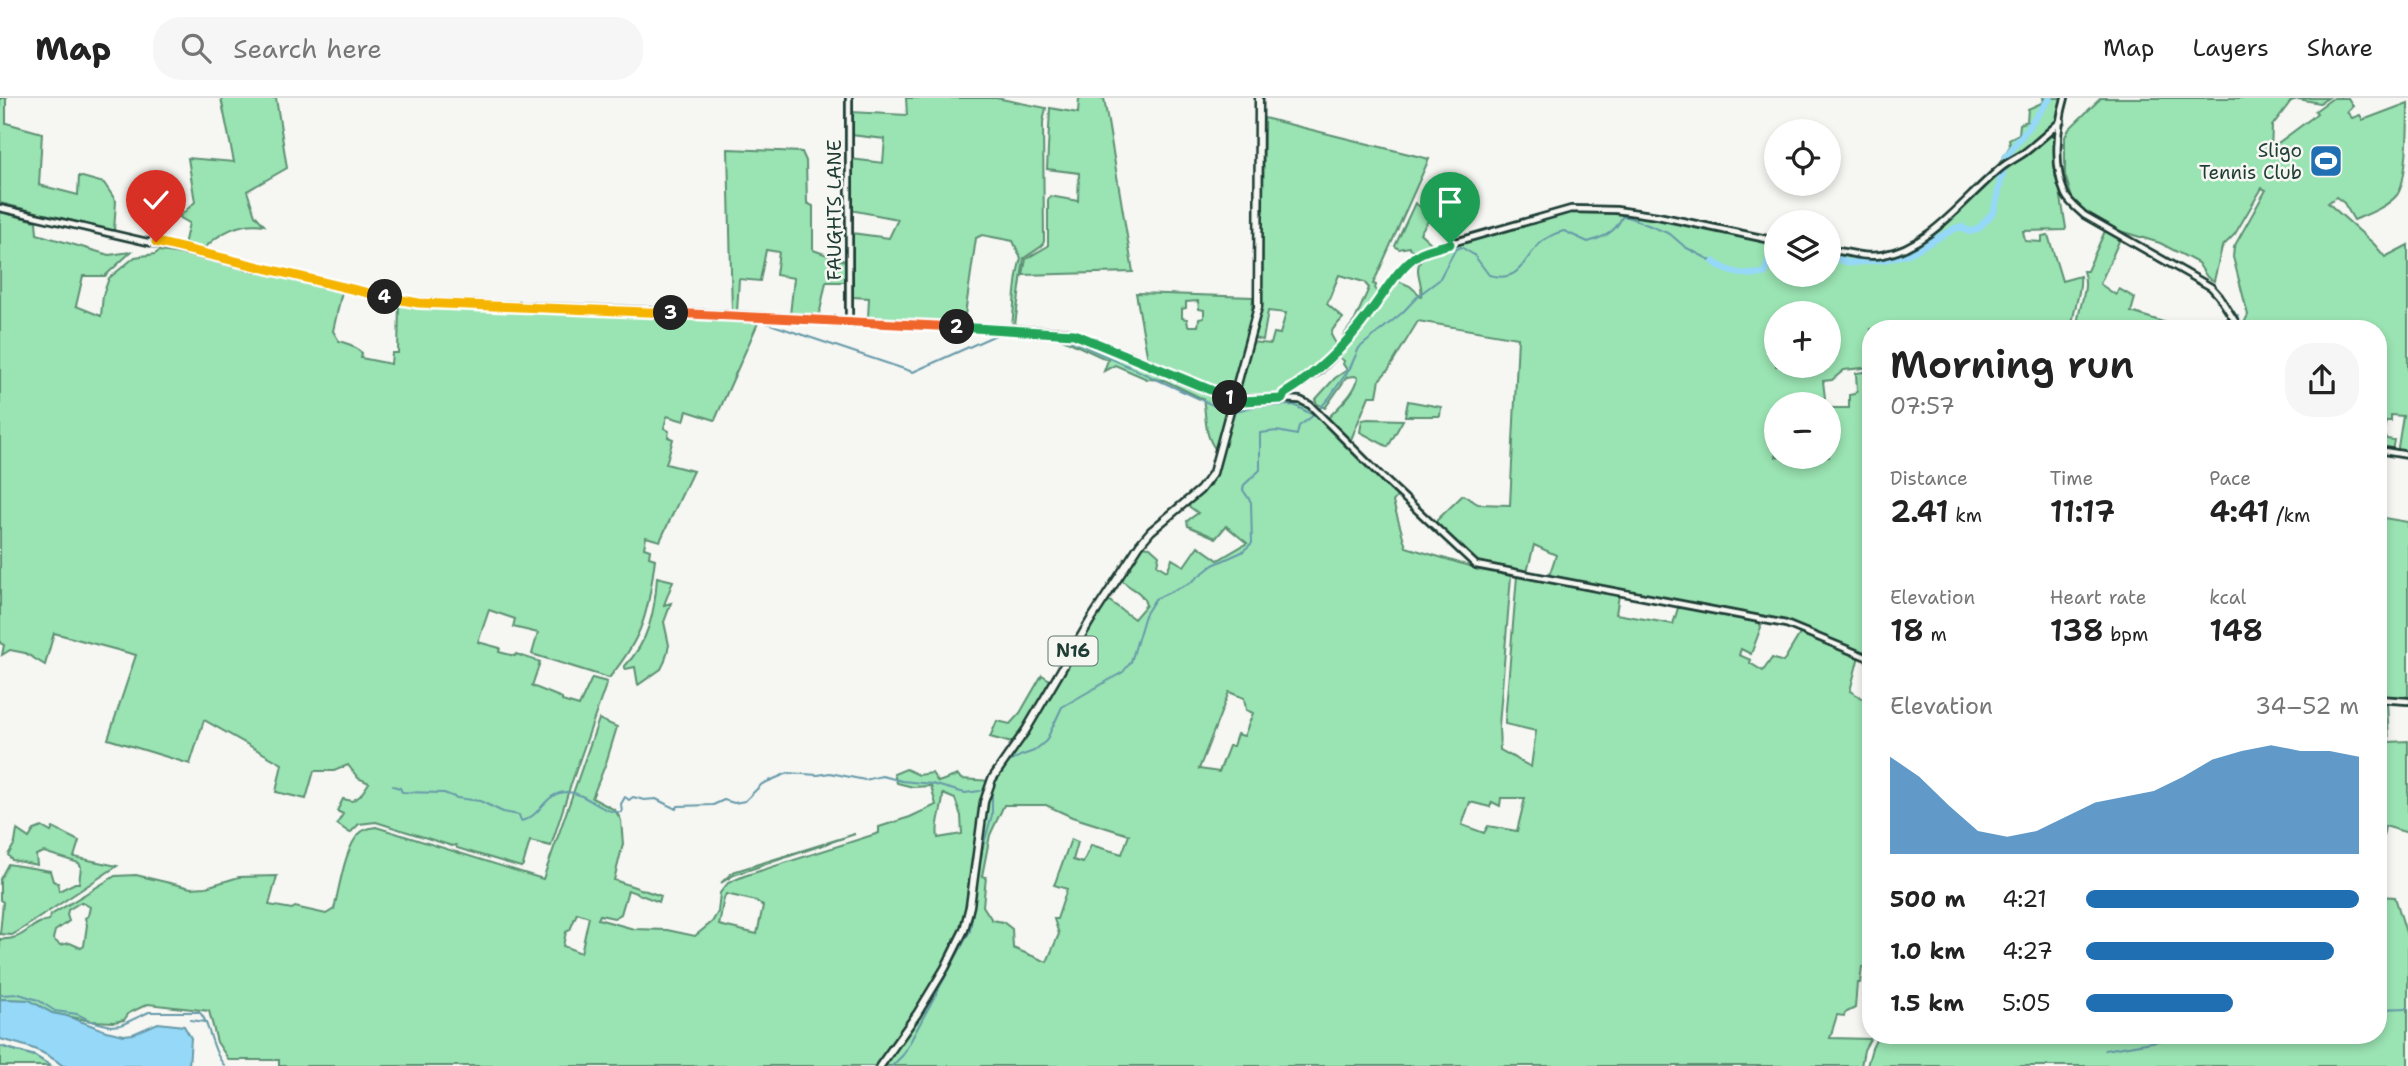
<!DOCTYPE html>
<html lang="en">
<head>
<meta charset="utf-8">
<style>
  body { margin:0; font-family:"Shantell Sans",sans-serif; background:#f6f6f6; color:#222; height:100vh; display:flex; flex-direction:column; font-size:26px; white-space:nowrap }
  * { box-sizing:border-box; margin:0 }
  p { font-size:23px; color:#767676 }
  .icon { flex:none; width:38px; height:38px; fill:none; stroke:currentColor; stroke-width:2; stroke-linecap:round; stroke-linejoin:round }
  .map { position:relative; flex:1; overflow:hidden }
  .panel { position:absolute; left:1862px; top:222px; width:525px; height:724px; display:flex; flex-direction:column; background:#fff; border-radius:28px; box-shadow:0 4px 10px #0003 }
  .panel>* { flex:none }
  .fabs { position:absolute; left:1764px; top:21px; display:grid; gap:14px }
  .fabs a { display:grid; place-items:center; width:77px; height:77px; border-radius:50%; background:#fff; box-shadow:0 4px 10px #0003; font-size:35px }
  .pin { position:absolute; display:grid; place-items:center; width:60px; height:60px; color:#fff; margin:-72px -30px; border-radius:50% 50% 50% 0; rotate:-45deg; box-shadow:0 0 7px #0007 }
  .pin .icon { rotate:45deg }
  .km { position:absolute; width:35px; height:35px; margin:-18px; border-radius:50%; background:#222; color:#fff; font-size:19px; line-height:35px; text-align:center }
  .round { display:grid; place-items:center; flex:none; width:74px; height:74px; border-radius:28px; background:#f6f6f6 }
  .summary { display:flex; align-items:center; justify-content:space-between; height:119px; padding:0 28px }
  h1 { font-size:38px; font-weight:600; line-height:52px }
  .figures { display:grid; grid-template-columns:repeat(3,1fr); gap:10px; height:119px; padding:7px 28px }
  .figures div { display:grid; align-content:center }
  .figures b { font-size:30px; font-weight:600 }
  .figures small { font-size:19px; font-weight:400 }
  .figures p { font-size:19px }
  .chart { height:196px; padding:14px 28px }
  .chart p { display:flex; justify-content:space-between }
  .chart svg { width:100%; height:126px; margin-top:7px; fill:#1f6fb2; opacity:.7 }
  ul { padding:0 28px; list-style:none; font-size:23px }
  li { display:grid; grid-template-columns:112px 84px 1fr; align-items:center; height:52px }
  li i { height:18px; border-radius:9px; background:#1f6fb2 }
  header { display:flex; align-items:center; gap:42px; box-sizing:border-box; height:98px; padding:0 35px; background:#fff; border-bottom:2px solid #e0e0e0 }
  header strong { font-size:33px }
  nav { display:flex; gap:38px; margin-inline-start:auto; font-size:24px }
  .search { width:490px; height:63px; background:#f6f6f6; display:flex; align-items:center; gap:18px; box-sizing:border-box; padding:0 24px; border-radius:28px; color:#767676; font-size:26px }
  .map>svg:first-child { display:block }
  .green { fill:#9ae3b2; stroke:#5c9073; stroke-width:2; fill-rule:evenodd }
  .water { fill:#95d8f7; stroke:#669aa9; stroke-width:2 }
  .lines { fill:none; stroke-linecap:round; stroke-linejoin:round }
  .stream { stroke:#669aa9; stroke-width:2 }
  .river { stroke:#95d8f7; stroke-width:7 }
  .secondary-casing { stroke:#1f3d34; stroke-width:10 }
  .highway-casing { stroke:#1f3d34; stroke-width:11 }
  .secondary { stroke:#f6f6f2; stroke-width:4.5 }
  .highway { stroke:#f6f6f2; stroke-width:6 }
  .split-1-casing { stroke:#fff; stroke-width:14 }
  .split-2-casing { stroke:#fff; stroke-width:14 }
  .split-3-casing { stroke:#fff; stroke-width:14 }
  .split-4-casing { stroke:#fff; stroke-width:14 }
  .split-5-casing { stroke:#fff; stroke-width:14 }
  .split-1 { stroke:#22a559; stroke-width:9 }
  .split-2 { stroke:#22a559; stroke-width:9 }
  .split-3 { stroke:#f0652b; stroke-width:9 }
  .split-4 { stroke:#f5b400; stroke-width:9 }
  .split-5 { stroke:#f5b400; stroke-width:9 }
  .labels { text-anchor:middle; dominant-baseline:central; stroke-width:5; stroke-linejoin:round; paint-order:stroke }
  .shield { fill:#f6f6f2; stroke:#60746d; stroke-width:2 }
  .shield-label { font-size:18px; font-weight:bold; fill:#1f3d34 }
  .poi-label { font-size:19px; fill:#1f3d34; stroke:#f6f6f2; text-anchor:end }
  .street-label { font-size:19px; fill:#1f3d34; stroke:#f6f6f2 }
</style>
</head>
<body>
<header>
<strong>Map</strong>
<div class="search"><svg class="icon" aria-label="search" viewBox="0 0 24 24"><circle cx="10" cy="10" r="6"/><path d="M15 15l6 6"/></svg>Search here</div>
<nav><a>Map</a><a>Layers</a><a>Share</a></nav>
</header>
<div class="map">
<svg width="2408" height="968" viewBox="0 0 2408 968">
  <rect width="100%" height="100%" fill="#f6f6f2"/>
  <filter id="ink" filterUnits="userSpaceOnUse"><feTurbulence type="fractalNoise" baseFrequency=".0143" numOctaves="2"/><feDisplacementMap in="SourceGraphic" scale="14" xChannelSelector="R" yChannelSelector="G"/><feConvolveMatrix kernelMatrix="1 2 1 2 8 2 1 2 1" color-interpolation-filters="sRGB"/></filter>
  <g filter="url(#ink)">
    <g class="green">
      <polygon points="0,0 6,0 6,25 42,35 39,87 78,97 79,78 104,85 116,103 114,133 0,105"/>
      <path d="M221,0H276L287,70L247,93L255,117L264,127C241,123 218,135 203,152L184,147L189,125L179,119L195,104L188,60L234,64Z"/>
      <path d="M906,0H996L1046,10L1043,24L1044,143L1042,148L1024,160L1015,227L1012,228C1015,205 1014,182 1021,160L1013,143L982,137L976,140L964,224L868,221L869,200L853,199L851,135L889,140L898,121L850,112V61L883,65L885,41L851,37V14L907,17Z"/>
      <polygon points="1079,0 1104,0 1133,174 1023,177 1026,161 1048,148 1048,102 1050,98 1078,103 1079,75 1047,71 1050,10 1078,15"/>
      <polygon points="2043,0 2063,0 2057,22 2014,60 1999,66 2010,48 2009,41 2019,36 2020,26 2027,23 2028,11 2044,4"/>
      <path d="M2101,0H2328L2320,5L2298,1L2291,3L2272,28L2271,54L2274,48L2313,19L2317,15L2315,13L2333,0H2348L2353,8L2347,14L2352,20L2360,17L2363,22L2408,5C2408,25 2408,82 2397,97C2387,109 2368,116 2354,122L2344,105L2336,99L2328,105L2374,146L2385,159L2408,147V354L2399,353L2398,349L2403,318L2391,317V323H2386L2383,336L2387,341L2394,342L2392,353L2378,348V324L2383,306L2378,304V231H2243L2242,229L2248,217L2233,159L2234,149L2266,92L2262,90L2235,136L2222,149L2214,183L2207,179L2198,165L2160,145L2120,133L2082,111L2072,100L2065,77V39L2069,31Z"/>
      <polygon points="1264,20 1429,61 1373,186 1376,187 1375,191 1381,195 1344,244 1343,238 1355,222 1369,190 1364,184 1339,177 1327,206 1343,220 1333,231 1331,237 1339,251 1318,271 1282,298 1275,298 1273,300 1241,300 1237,296 1251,244 1271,246 1274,235 1280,236 1286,215 1268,213 1263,242 1253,240 1262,208"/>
      <path d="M2055,33L2058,81L2066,130L2065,132L2023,133L2025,143L2042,144V138L2048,137L2062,183L2080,178C2082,196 2072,212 2072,231H1871V269L1844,272L1832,282L1823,283L1825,300L1822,306H1776V359H1829V313L1831,310H1849V297L1854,296L1857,292L1856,275L1871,273V559L1801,529L1748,516L1549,478L1556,457L1534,447L1527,474L1479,464L1468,458L1434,425L1463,397L1478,406L1510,407L1518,240L1418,223L1389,271L1380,281L1377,298H1369L1350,344L1327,321C1338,309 1355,296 1358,280L1355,278L1347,279L1325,310L1317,306L1315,302L1335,280L1347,272L1343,266L1344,263L1337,258L1396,182L1410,188L1421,198C1424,186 1413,173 1421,162C1434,146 1461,144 1480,139C1508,132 1545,114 1573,113C1638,109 1706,130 1769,143L1776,145V177H1829V154C1873,160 1891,164 1931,138L1994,81ZM1776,215H1829V268H1776Z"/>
      <polygon points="728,51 802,54 806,63 807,105 813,108 813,152 845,163 845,184 826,184 819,218 790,217 794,180 776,177 779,154 766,152 760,183 739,181 737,214 732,214"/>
      <polygon points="1415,105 1432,117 1420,135 1433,147 1415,156 1409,149 1399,151 1395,148"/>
      <path d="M0,114L36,123L37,136L109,157L131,154L105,178H83L76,208L101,218L103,197L109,180L135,159L155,156L159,153C221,160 282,178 342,193L333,233L339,243L351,247L362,255L361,260L391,266L392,255H398L399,206L680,219L758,225L715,322L687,313L684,323L667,318L664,330L669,333L668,339L673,341L666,366L693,373L660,443L646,439L644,450L650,452L649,459L655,461C648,514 644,538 609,580L532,556L538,535L513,529L515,521L489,512L478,544L500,550L499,554L515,558L516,556L540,564L532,588L562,600V603L579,608L592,580L607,584L570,689L551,748L530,743L523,767L521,769L457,750L456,747L452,748L376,724L359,726L350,735L337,726L343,716L337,713L343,701L352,703L360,698L369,685L358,680L348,667L334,673H314L306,701L276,694L282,666L204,622L190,666L108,641L136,557L54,535L45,567L25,555L10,552L2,557L4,547L0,545Z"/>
      <path d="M2105,133L2120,141L2100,186L2116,197L2119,191L2135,200L2131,214L2186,231H2077C2077,210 2090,192 2083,173H2087Z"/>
      <path d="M1136,195L1253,199L1251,218L1234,288L1225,294L1215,292L1148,262ZM1198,203L1199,211L1204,212V220L1199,221L1198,228H1188L1187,221L1182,220V211L1186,210V204Z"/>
      <path d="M1050,235L1072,237L1230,304L1217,353C1203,337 1207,319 1203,301L1164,282L1147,281L1115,267L1104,273L1108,262Z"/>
      <path d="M1286,303L1301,306L1313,313L1398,397L1393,404L1406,449L1476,470L1511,478L1499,628L1500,652L1531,669L1536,633L1505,626V623L1517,478L1619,497L1616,516L1673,526L1679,507L1759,524L1761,529L1751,556L1741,551L1739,557L1751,562L1750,565L1763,573L1772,560L1783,564L1801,534L1859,558L1850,593L1871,605V868L1862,869L1860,885H1857L1855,910L1845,915L1844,918L1837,917L1830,940L1870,941L1864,952L1861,968H279V962H229L217,944L209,913L148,906L129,915L124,922L114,924L91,923L52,915L29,902L0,901V841C26,843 28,825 49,822L51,817L115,778L136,777L191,790L206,789L239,779L277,778L269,807L292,811L295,809L326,816L334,811C339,792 345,748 360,735C364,731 369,730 376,729L543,781L599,621L617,629L606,665L592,700L615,712L621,722L623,746L614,782L661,798L659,804L628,792L621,816L614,820L600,817L598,821L634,831L667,832L695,838L712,824L718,814L720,795L728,785L744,778L879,735V729L910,719L936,707L931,688L913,689L897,685L894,676L906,671L919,677L932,675L938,684L958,677L961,681L992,683L1046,605L1084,537L1108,502L1134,521L1146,507C1142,491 1129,492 1120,480L1141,448L1150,449L1159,457L1157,467L1167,473L1172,461L1184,468L1198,448L1218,462L1247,445L1226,428L1216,440L1188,428L1187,423L1198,415L1187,407L1211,387L1218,372L1235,304ZM1229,594L1244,600L1246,612L1253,615L1244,638L1237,636L1233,648H1229L1219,674L1199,671ZM943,696L955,701L961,718L962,736L938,740C935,723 943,713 943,696ZM1501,700H1525L1517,733L1488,728L1484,735L1462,727L1470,704L1490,709L1492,704L1500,708ZM1004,707H1046L1072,719L1129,737L1122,756L1091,747L1083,765L1073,762L1078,744L1071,741L1055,785L1054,787L1067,791L1057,821H1054L1059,836L1047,864L1013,850L1012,831L1003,824L992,822L983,808L986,779L982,778L990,737ZM726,796L756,803L763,808L757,836L719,827C722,817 721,805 726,796ZM81,804L90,809L88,818L85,820L87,827L84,848L81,850L70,845L60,847L53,841L55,833L69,823L67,817L68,812ZM577,815L589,819L581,855L563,848L566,834L570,832Z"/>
      <polygon points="1408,303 1441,309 1440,318 1405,318"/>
      <polygon points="1368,321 1403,322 1388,349 1360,334 1362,322"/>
      <polygon points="2378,419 2408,424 2408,600 2378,599"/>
      <path d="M657,479L673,483L664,507L671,505L664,524L669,547L665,563L661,571L638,587L635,569L626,571L624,569C649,544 655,513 657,479Z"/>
      <polygon points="1042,577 1050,582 1026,627 1012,645 990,639 997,623 1010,626 1020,615"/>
      <polygon points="2378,604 2387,604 2389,644 2408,643 2408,735 2385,728 2379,761"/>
      <polygon points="42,729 51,734 53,730 79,743 74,759 117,768 19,833 12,837 0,836 3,804 0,802 0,781 8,766 50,773 53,783 58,785 59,793 75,785 79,785 81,769 79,765 44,754 36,757 37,767 12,762 8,757 15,745 17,732 29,740 34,732"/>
      <polygon points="855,736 734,777 721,785 733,774"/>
      <polygon points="2378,798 2395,799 2408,841 2408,968 1867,968 1872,950 1878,938 2378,938"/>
      <polygon points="0,948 35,958 51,968 0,968"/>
    </g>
    <path class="water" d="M0,901L29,902L52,915L67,918L106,933L124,937L133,936L158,925L184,928L191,940L189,968H63C44,952 24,947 0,941Z"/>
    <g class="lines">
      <g class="stream">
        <polyline points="713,221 764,224 913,274 998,236 1064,239 1226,313"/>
        <polyline points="2236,221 2238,217"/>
        <polyline points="1232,314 1256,308 1294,307 1313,317"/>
        <path d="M1000,674L1008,665L1020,658L1034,653L1046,643L1062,609L1123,574L1131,564L1145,517L1155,501L1190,485L1213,467L1242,454L1252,445L1251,404L1243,392L1244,387L1260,372V335L1277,333L1297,337L1299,328L1314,317L1329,300L1350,270L1359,250L1402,215L1419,197L1439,182L1455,152L1461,149L1474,157L1489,177C1523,186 1523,158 1543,143C1549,138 1556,135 1564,133L1588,144C1604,139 1615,135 1622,119H1628L1670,136L1685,149L1714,164"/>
        <path d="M393,688L400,690L402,694L444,695L457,700L480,703L503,714L519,717L521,723C541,719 544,695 566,694C587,694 602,717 622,714L621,706L625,699L629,702L633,699L644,702L656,701L676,711L678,708L713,707L724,702L734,705L745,703L762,686L788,675L818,677L830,675L865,682L882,678L902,683L932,686L965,695L980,693"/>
        <path d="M0,897L19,896L38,902L55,913L77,916L91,923L111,928L121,927L149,914H199C209,921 211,953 225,968"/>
        <polyline points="2378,911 2408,910"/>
        <polyline points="190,922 206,924"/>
        <polyline points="0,948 35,958 51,968"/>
        <polyline points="2105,952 2186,938"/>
        <polyline points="892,968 903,957 970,833 982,752 992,717 992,693 995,682"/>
      </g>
      <g class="river">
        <polyline points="1829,158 1850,165 1887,161 1910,155 1956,130 1962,129 1969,134 1979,130 1994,113 2006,59 2050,0"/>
        <path d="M1714,164C1730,176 1746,178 1765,175L1773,149H1776"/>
      </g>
      <defs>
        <g id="secondary">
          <polyline points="849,0 849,223"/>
          <path d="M2065,0C2057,28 2053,69 2065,96C2069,105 2077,110 2084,117L2211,189L2219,198L2240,231"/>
          <polyline points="0,110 408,204 632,212 1067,234 1133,259 1190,285 1233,301 1282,301 1300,302 1310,307 1383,380 1476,467 1786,526 1871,561"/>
          <path d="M1829,151C1846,154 1865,160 1882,157C1931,149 1966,98 2002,69C2008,64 2017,60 2024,55C2037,45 2049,34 2061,23"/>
          <polyline points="1282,301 1284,296 1319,273 1332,260 1369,216 1403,169 1427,152 1571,111 1616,112 1658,118 1776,143"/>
          <polyline points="2378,352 2408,357"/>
          <polyline points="2378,601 2408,603"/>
        </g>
        <polyline id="highway" points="880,968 917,916 945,870 964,832 970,808 984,704 992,681 1026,632 1090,523 1140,446 1151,433 1200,392 1213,375 1258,209 1259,0"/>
      </defs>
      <use href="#secondary" class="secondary-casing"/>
      <use href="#highway" class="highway-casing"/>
      <use href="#secondary" class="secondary"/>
      <use href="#highway" class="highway"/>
    </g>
  </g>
  <g class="lines" filter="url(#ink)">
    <defs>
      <path id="split-1" d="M1230,300L1243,303L1282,301L1284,296C1320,274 1346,247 1370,214C1385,195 1398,169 1419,156C1428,151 1440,149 1450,146"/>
      <polyline id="split-2" points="957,229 1074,236 1230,300"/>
      <polyline id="split-3" points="671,215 957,229"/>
      <polyline id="split-4" points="385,199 419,205 671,215"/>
      <polyline id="split-5" points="156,144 385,199"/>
    </defs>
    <use href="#split-1" class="split-1-casing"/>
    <use href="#split-2" class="split-2-casing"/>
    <use href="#split-3" class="split-3-casing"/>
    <use href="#split-4" class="split-4-casing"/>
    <use href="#split-5" class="split-5-casing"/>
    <use href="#split-1" class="split-1"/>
    <use href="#split-2" class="split-2"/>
    <use href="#split-3" class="split-3"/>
    <use href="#split-4" class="split-4"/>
    <use href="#split-5" class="split-5"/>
  </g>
  <defs>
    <symbol id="stadium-square" viewBox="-11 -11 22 22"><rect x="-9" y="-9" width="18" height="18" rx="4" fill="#1f6fb2" stroke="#f6f6f2"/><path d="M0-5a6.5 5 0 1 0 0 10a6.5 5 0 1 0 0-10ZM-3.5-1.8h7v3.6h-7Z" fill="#fff"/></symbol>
  </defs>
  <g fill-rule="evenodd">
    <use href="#stadium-square" x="2307" y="44" width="38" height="38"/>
  </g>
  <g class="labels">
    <rect class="shield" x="1048.5" y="538.5" width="49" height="29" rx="5"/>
    <g class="shield-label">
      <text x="1073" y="553">N16</text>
    </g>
    <g class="poi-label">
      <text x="2302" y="52">Sligo<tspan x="2302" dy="22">Tennis Club</tspan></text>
    </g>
    <g class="street-label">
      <text transform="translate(834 112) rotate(-90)">FAUGHTS LANE</text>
    </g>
  </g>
</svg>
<div class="fabs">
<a><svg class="icon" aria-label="locate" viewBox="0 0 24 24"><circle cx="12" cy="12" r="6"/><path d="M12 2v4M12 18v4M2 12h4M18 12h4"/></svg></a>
<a><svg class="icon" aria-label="layers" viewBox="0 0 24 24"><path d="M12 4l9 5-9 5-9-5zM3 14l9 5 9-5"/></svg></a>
<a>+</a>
<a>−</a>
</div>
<div class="pin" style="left:1450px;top:146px;background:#1e9e55"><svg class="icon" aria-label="arrive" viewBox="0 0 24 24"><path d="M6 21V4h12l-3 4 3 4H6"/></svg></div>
<div class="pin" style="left:156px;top:144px;background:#d93025"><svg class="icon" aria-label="check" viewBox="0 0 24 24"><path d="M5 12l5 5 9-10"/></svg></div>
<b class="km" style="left:1230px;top:300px">1</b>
<b class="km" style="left:957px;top:229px">2</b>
<b class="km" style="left:671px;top:215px">3</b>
<b class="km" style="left:385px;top:199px">4</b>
<section class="panel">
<div class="summary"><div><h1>Morning run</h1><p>07:57</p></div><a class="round"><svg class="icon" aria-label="share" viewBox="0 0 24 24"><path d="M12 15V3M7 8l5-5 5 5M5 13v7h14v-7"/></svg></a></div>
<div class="figures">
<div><p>Distance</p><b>2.41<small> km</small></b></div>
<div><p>Time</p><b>11:17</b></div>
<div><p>Pace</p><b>4:41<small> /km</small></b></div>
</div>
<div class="figures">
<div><p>Elevation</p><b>18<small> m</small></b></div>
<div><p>Heart rate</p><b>138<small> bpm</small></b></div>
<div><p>kcal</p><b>148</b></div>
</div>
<div class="chart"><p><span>Elevation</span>34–52 m</p>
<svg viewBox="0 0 160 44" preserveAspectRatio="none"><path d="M0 44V10L10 17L20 27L30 36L40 38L50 36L60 31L70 26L80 24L90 22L100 17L110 11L120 8L130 6L140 8L150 8L160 10V44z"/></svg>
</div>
<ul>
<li><b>500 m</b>4:21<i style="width:100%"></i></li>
<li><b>1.0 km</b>4:27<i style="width:91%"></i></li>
<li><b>1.5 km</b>5:05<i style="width:54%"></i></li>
</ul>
</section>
</div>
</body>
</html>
